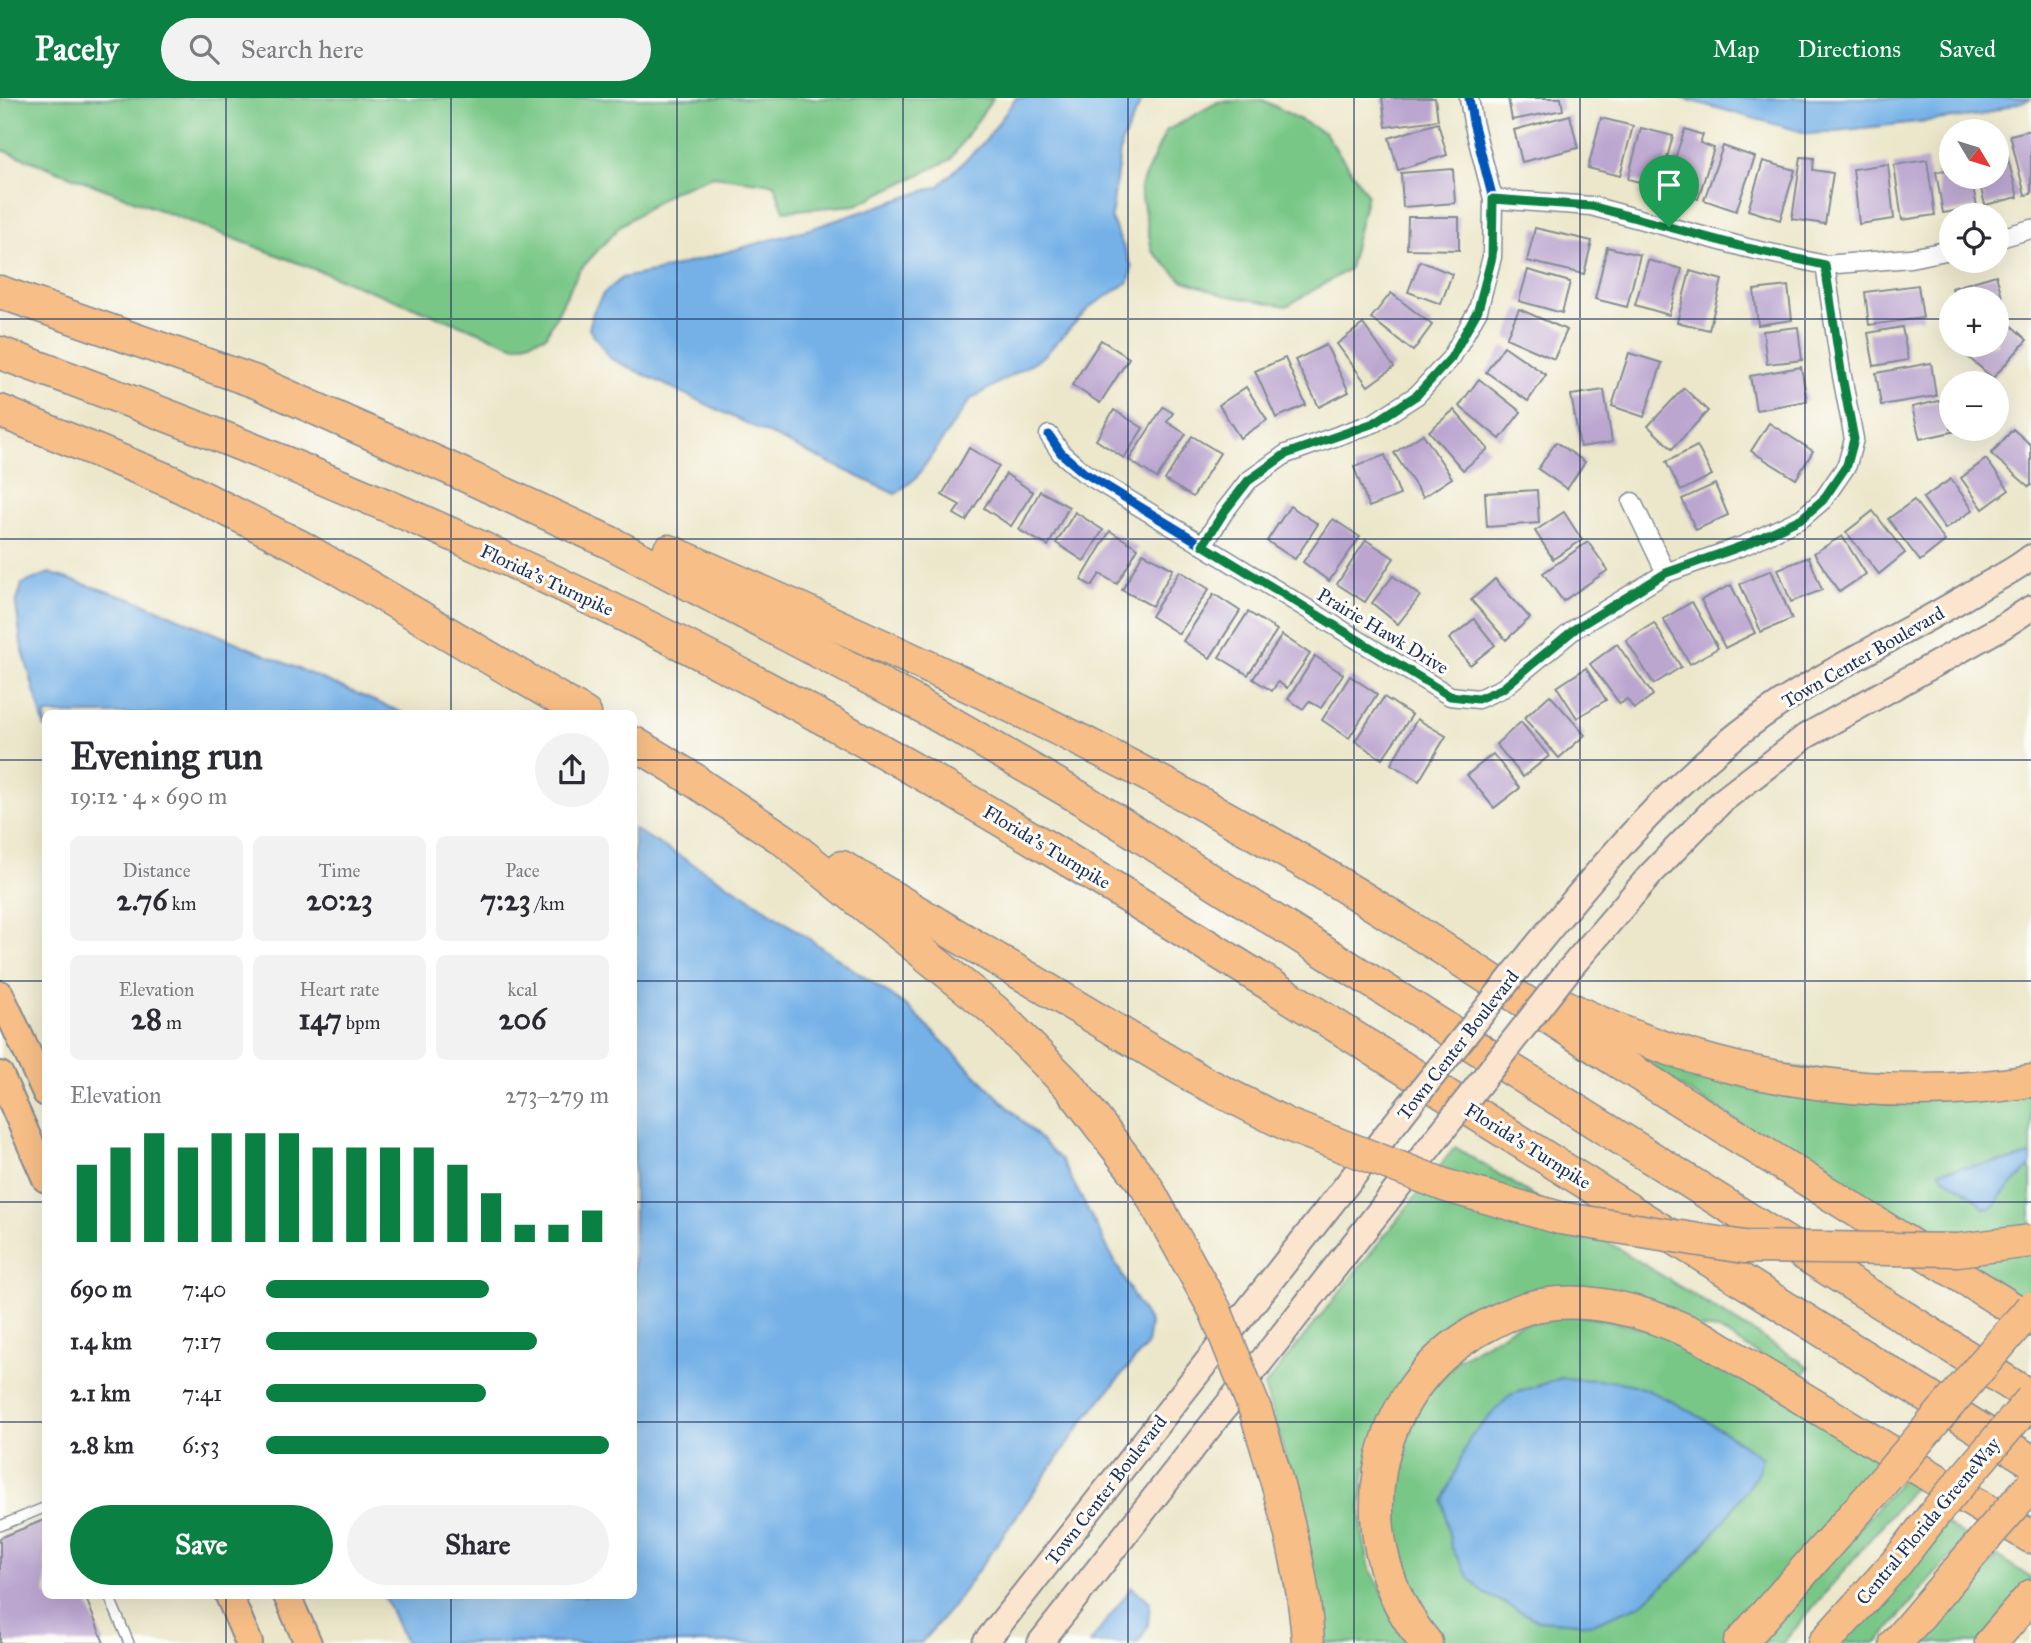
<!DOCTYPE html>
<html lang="en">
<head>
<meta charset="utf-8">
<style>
  body { margin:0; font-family:"IM FELL Great Primer",serif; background:#f2f2f3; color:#2b2b33; height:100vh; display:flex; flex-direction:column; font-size:26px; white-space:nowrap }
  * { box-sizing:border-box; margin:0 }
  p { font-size:23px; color:#7c7c81 }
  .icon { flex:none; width:38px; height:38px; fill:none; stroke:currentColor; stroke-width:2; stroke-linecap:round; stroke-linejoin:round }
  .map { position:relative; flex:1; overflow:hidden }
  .sheet { position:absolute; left:42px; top:612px; width:595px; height:889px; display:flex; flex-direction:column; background:#fff; border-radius:10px; box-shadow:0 7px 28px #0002 }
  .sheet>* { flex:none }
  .needle { width:46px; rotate:128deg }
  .fabs { position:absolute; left:1939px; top:21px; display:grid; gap:14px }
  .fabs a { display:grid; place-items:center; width:70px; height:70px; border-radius:50%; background:#fff; box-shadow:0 7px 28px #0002; font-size:35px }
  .pin { position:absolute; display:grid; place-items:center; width:60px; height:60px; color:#fff; margin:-72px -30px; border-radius:50% 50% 50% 0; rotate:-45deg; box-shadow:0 0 7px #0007 }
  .pin .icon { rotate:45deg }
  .round { display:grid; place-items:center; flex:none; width:74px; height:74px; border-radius:37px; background:#f2f2f3 }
  .headline { display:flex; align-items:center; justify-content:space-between; height:119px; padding:0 28px }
  h1 { font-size:38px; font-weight:800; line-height:52px }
  .stats { display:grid; grid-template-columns:repeat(3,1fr); gap:10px; height:119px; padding:7px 28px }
  .stats div { display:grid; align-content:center; border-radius:10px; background:#f2f2f3; text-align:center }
  .stats b { font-size:30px; font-weight:800 }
  .stats small { font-size:19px; font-weight:400 }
  .stats p { font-size:19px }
  .chart { height:196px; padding:14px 28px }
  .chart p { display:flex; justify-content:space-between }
  .chart svg { width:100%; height:126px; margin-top:7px; stroke:#0b8043; stroke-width:6 }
  .primary-button { display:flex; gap:14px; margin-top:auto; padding:14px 28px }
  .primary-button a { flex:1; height:80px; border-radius:42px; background:#0b8043; color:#fff; font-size:28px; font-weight:800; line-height:80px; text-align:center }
  .primary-button a+a { background:#f2f2f3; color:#2b2b33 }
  ul { padding:0 28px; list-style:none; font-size:23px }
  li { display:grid; grid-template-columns:112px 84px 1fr; align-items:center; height:52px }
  li i { height:18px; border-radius:9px; background:#0b8043 }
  header { display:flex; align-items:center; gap:42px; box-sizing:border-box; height:98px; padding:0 35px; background:#0b8043; color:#fff }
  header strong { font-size:33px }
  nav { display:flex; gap:38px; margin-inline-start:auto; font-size:24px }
  .search { width:490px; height:63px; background:#f2f2f3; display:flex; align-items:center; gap:18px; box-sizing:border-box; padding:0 24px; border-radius:38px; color:#7c7c81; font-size:26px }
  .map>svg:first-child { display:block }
  .green { fill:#79c787; stroke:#4a7b72; stroke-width:2; fill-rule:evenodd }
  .water { fill:#75b1e7; stroke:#4870a2; stroke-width:2 }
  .building { fill:#bba6d0 }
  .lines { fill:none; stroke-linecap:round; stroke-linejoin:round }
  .lane-casing { stroke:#848b94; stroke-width:12 }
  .street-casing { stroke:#848b94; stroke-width:21 }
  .secondary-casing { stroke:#848b94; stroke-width:28 }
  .primary-casing { stroke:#848b94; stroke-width:30 }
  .highway-casing { stroke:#848b94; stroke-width:35 }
  .lane { stroke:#fff; stroke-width:9 }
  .street { stroke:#fff; stroke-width:18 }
  .secondary { stroke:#fce5cf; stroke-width:24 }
  .primary { stroke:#f7be87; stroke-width:26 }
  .highway { stroke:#f7be87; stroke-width:32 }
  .secondary-bridge-casing { stroke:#848b94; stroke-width:28; stroke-linecap:butt }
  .highway-bridge-casing { stroke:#848b94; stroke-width:35; stroke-linecap:butt }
  .secondary-bridge { stroke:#fce5cf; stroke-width:24 }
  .highway-bridge { stroke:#f7be87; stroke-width:32 }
  .cycleway-casing { stroke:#fdfcf7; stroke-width:13 }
  .cycleway { stroke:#0057b8; stroke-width:9 }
  .route-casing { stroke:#fff; stroke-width:14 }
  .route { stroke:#0b8043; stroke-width:9 }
  .grid { fill:none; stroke:#1b2f5e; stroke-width:2; stroke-opacity:0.55 }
  .labels { text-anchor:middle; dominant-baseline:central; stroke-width:6; stroke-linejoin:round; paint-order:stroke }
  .street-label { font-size:19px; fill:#1b2f5e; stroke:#fdfcf7 }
</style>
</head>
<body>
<header>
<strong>Pacely</strong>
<div class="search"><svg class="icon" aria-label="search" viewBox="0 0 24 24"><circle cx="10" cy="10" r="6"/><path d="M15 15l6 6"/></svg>Search here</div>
<nav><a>Map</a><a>Directions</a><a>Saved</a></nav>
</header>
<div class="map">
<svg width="2031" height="1545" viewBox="0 0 2031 1545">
  <rect width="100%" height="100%" fill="#fdfcf7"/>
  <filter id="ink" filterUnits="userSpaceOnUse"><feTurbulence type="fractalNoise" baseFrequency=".0143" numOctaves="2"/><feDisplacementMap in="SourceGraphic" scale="14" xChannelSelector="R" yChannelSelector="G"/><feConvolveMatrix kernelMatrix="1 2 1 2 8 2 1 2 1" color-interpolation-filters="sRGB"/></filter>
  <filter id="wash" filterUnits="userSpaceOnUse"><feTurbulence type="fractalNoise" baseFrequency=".00686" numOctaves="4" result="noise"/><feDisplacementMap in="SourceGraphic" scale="28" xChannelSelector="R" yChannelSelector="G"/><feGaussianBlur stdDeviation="1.57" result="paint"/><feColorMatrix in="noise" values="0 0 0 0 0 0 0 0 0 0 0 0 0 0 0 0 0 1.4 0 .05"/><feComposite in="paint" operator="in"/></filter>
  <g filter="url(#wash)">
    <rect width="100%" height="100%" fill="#ece7ca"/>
    <g class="green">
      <polygon points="0,0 993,0 950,62 856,107 784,113 774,86 713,78 673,93 620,128 579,173 546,238 515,248 0,51"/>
      <polygon points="1263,2 1325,35 1367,96 1349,171 1287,208 1224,197 1182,182 1152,153 1140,89 1166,33 1218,4"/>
      <polygon points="1609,945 1650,954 2031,995 2031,1057 1945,1080 1973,1098 1983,1110 1991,1110 1996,1107 2000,1098 2031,1068 2031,1193 2023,1202 1852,1091 1808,1067"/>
      <path d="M1455,1049L1809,1269L1800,1282L1719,1232L1490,1210L1365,1371L1361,1409L1363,1438L1370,1471L1411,1545H1322C1307,1459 1293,1372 1264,1289Z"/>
      <path d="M1578,1217L1676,1237L1886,1361L1735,1533L1720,1545H1444L1404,1489L1388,1425L1395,1356L1418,1306L1456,1263L1515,1228L1552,1219ZM1562,1280L1725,1422L1684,1469L1640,1507L1471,1339L1510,1297Z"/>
      <polygon points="1907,1375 1920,1382 1783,1545 1758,1545"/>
      <polygon points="1935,1419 1968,1440 1934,1477 1877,1545 1829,1545"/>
      <polygon points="1997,1458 2031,1480 2031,1484 1980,1545 1924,1545"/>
    </g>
    <g class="water">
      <polygon points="1016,0 1146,0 1142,2 1121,46 1111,120 1132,169 1129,184 1090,209 1044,258 970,302 916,380 895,396 611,261 589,231 593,214 603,196 622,180 658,173 813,130 939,88 986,42"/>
      <polygon points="1681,0 2031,0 2031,1 1981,17 1810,36"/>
      <polygon points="49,475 141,504 405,616 46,616 45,631 21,545 16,506 22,486"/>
      <polygon points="634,731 744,796 908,909 1062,1063 1132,1196 1150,1225 1147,1247 1088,1317 953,1508 921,1545 405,1545 384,1498 634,1498"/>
      <polygon points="2031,1057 2031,1068 2000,1098 1996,1107 1991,1110 1983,1110 1973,1098 1945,1080 1939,1073 2012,1062"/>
      <path d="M1562,1280C1583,1282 1614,1281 1633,1287C1676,1301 1726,1334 1762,1360L1757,1376L1725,1422L1684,1469L1640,1507L1592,1526L1537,1522L1484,1495L1470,1481L1451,1449L1443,1403L1470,1339L1510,1297Z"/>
      <polygon points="1132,1489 1150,1504 1148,1527 1138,1545 1090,1545"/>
    </g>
    <g id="blocks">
      <g class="building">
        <polygon points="1382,0 1435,0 1438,22 1386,29"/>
        <polygon points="1508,0 1561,0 1563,12 1512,22"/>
        <polygon points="1570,17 1578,50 1522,64 1514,32"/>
        <polygon points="1601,20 1633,28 1620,78 1588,70"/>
        <polygon points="1438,25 1447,57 1398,72 1389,40"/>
        <polygon points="1641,30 1673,38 1659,89 1628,81"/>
        <polygon points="1685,31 1703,37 1700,45 1714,50 1698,101 1665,90"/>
        <polygon points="2031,32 2031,96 2025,97 2010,37"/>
        <polygon points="1723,48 1755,59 1736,113 1704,102"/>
        <polygon points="2007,58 2018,99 1985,107 1978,79 1997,79 1997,61"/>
        <polygon points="1801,59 1814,60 1813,72 1833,75 1825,126 1792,121"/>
        <polygon points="1927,62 1935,117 1902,122 1894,67"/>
        <polygon points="1763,63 1795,72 1780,122 1748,112"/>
        <polygon points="1888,66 1894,121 1859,126 1853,71"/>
        <polygon points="1453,71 1455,105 1403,109 1401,75"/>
        <polygon points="1951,71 1951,79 1971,79 1977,109 1943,115 1936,74"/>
        <polygon points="1408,119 1459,119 1459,152 1407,151"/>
        <polygon points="1535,130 1592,143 1584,176 1527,163"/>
        <polygon points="1607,149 1640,157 1627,209 1595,201"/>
        <polygon points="1648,162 1682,171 1669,217 1635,207"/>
        <polygon points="1420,163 1452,176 1441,206 1408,194"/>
        <polygon points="1528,172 1570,184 1562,215 1519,203"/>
        <polygon points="1690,173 1722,182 1709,232 1677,224"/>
        <polygon points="1996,177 2005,209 1997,211 1997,201 1955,201 1952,190"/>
        <polygon points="1918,187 1923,220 1869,227 1865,194"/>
        <polygon points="1788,188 1792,222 1758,227 1754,192"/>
        <polygon points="1391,195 1432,227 1413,253 1371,220"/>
        <polygon points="1519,211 1567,232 1554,261 1506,240"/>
        <polygon points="2003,220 2027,242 1993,280 1968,259 1979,247 1997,247 1997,227"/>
        <polygon points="1363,226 1394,269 1368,288 1337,246"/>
        <polygon points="1798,229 1802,262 1767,266 1763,233"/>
        <polygon points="1902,229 1908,262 1874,268 1868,235"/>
        <polygon points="1101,242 1129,260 1100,305 1072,287"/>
        <polygon points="1326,247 1349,294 1319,309 1295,262"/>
        <polygon points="1504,248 1546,277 1528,303 1486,274"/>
        <polygon points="1629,255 1662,265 1644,319 1612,308"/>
        <polygon points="1285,260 1306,307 1276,320 1255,273"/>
        <polygon points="1931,265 1936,298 1881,307 1876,275"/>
        <polygon points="1801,269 1807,303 1756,312 1750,278"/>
        <polygon points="1479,281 1521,314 1500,341 1459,308"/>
        <polygon points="1246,289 1267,322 1240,340 1219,307"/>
        <polygon points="1684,290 1708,313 1672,351 1648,328"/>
        <polygon points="1604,292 1612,344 1580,349 1571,297"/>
        <polygon points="1951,300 1951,331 1961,332 1920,341 1912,309"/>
        <polygon points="1163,309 1173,315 1167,324 1186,336 1157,380 1129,362"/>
        <polygon points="1114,312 1143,330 1124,360 1096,342"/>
        <polygon points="1454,312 1488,351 1463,372 1429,333"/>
        <polygon points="1769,325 1813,353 1796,381 1751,353"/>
        <polygon points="2013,331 2031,347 2031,387 2029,389 1991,356"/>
        <polygon points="1423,336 1452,380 1423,399 1394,355"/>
        <polygon points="1192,338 1220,355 1193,399 1165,382"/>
        <polygon points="1556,344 1585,364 1567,391 1538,371"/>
        <polygon points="1697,348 1712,377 1681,393 1666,364"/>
        <polygon points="969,350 999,368 966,423 954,416 960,407 942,397"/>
        <polygon points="1385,357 1400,397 1369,409 1354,369"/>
        <polygon points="1986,361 2009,392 1983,411 1961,380"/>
        <polygon points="1006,376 1033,394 1011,428 984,410"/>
        <polygon points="1951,381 1973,412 1945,431 1923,400"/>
        <polygon points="1715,386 1728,417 1696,432 1682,401"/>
        <polygon points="1537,392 1539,425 1487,429 1485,395"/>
        <polygon points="1040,393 1069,409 1048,448 1019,432"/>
        <polygon points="1914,402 1945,443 1920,463 1888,421"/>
        <polygon points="1290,408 1318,426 1295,461 1267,443"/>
        <polygon points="1873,413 1905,455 1879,476 1846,434"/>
        <polygon points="1075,414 1103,432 1084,463 1056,445"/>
        <polygon points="1564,414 1582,442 1553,461 1535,433"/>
        <polygon points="1333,421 1360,439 1329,483 1303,464"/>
        <polygon points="1110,433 1138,450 1117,486 1100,476 1092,488 1081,482"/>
        <polygon points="1842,438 1866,476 1839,494 1814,455"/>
        <polygon points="1366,442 1394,460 1365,504 1337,486"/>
        <polygon points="1588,444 1608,472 1563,503 1543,475"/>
        <polygon points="1143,455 1173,471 1152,508 1122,492"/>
        <polygon points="1809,459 1822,492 1791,504 1778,471"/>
        <polygon points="1771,472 1792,521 1761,534 1740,486"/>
        <polygon points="1180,473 1209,491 1179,536 1151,518"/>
        <polygon points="1393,478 1420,498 1398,526 1372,505"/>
        <polygon points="1495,481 1530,520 1506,542 1471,502"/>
        <polygon points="1731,487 1755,535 1725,550 1701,502"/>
        <polygon points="1214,496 1240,513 1210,560 1183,543"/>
        <polygon points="1692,504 1718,550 1690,566 1663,521"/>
        <polygon points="1248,514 1277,532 1248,577 1219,559"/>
        <polygon points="1474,521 1495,547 1470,567 1449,541"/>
        <polygon points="1654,525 1681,569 1654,586 1626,542"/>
        <polygon points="1282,537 1310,556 1287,590 1278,584 1272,593 1253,581"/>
        <polygon points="1617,546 1653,597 1634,611 1627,601 1620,606 1590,566"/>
        <polygon points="1315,558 1343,576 1321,610 1309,603 1303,611 1288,601"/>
        <polygon points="1586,570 1606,602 1577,620 1557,589"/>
        <polygon points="1350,578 1377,596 1349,640 1322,622"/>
        <polygon points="1550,597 1585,637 1559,660 1524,620"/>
        <polygon points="1384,599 1412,617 1382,661 1355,643"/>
        <polygon points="1417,621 1446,638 1419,683 1391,666"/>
        <polygon points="1521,624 1549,658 1523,679 1496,646"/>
        <polygon points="1493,656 1520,690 1494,710 1467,677"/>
        <polygon points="46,1421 46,1498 85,1498 104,1545 0,1545 0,1440"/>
      </g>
    </g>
  </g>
  <g filter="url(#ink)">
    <use href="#blocks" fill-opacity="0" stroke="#848b94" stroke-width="2"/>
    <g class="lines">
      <defs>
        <g id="lane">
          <polyline points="0,1428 46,1409"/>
          <polyline points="109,1498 129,1545"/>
        </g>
        <g id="street">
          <polyline points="1493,101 1591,108 1747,150 1825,167 1910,160 1951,152"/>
          <polyline points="1997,141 2031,131"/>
          <polyline points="1049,337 1061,355 1083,374 1450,598 1478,601 1503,590 1576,530 1666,475 1745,447 1802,420 1823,402 1847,367 1854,341 1841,273 1825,167"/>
          <polyline points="1632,404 1666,475"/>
          <polyline points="1203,447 1224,414 1248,383 1286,356 1374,325 1417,297 1451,260 1478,212 1492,159 1493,101 1473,24 1469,0"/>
        </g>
        <g id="secondary">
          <path d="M1532,853C1614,753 1690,660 1801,592C1857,557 1916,529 1972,495C1992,483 2014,473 2031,459"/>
          <polyline points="1567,874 1651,776 1722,703 1806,638 2002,529 2031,510"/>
          <polyline points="985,1545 1400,1019"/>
          <polyline points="1040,1545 1436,1041"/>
        </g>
        <g id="primary">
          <polyline points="0,896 46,995"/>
          <polyline points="0,977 46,1081"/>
          <polyline points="229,1498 249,1545"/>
          <polyline points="287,1498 308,1545"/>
        </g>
        <g id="highway">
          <polyline points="0,194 256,284 451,371 609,444 913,603 1082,701 2031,1299"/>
          <path d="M0,255C248,344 492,447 727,569C941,680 1145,808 1349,936C1576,1079 1804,1221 2031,1363"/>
          <polyline points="0,313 172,384 303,450 585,616"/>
          <path d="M669,453C871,541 1073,631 1264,741C1385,810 1500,889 1617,963C1755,1050 1893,1135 2031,1222"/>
          <polyline points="634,645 695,682"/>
          <polyline points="678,672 784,742 995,913 1071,990 1146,1088 1215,1212"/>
          <polyline points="842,769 1201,983 1288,1027"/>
          <path d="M1555,903C1699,977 1870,1009 2031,983"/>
          <path d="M1256,1314C1278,1386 1304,1469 1308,1545"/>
          <path d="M1426,1545C1344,1446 1366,1292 1482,1230C1500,1220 1521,1210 1541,1207C1598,1197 1656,1217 1705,1241L2031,1439"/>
          <polyline points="1740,1545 1874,1394"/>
          <polyline points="1824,1545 1897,1464 1939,1410"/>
          <polyline points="1896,1545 1987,1438"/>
          <polyline points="1991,1545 2031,1498"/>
        </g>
      </defs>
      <use href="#lane" class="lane-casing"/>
      <use href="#street" class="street-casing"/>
      <use href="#secondary" class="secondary-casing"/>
      <use href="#primary" class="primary-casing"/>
      <use href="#highway" class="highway-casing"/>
      <use href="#lane" class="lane"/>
      <use href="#street" class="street"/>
      <use href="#secondary" class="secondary"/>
      <use href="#primary" class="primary"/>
      <use href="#highway" class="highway"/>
      <defs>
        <g id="secondary-bridge">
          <polyline points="1400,1019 1532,853"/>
          <polyline points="1436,1041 1567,874"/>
        </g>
        <g id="highway-bridge">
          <polyline points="1288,1027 1447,1088 1560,1120 1744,1149 1958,1152 2031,1143"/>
          <polyline points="1215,1212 1256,1314"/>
          <polyline points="1874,1394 2031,1210"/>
          <polyline points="1939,1410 2031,1302"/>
          <polyline points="1987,1438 2031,1388"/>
        </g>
      </defs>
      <use href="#secondary-bridge" class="secondary-bridge-casing"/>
      <use href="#highway-bridge" class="highway-bridge-casing"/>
      <use href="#secondary-bridge" class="secondary-bridge"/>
      <use href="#highway-bridge" class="highway-bridge"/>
      <defs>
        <g id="cycleway">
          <polyline points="1049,337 1061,355 1083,374 1450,598 1478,601 1503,590 1576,530 1666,475 1745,447 1802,420 1823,402 1847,367 1854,341 1841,273 1825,167"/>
          <polyline points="1203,447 1224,414 1248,383 1286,356 1374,325 1417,297 1451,260 1478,212 1492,159 1493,101 1473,24 1469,0"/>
        </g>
      </defs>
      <use href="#cycleway" class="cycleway-casing"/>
      <use href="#cycleway" class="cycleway"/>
    </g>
  </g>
  <g class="lines" filter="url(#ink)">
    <defs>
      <polygon id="route" points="1493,101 1591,108 1747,150 1825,167 1841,273 1854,341 1847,367 1823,402 1802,420 1745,447 1666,475 1576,530 1503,590 1478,601 1450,598 1203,447 1224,414 1248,383 1286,356 1374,325 1417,297 1451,260 1478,212 1492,159"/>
    </defs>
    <use href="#route" class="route-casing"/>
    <use href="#route" class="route"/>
  </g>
  <path class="grid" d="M226,0V616M451,0V616M677,0V1545M903,0V1545M1128,0V1545M1354,0V1545M1580,0V1545M1805,0V1545M0,221H1951M1997,221H2031M0,441H2031M0,662H46M634,662H2031M0,883H46M634,883H2031M0,1104H46M634,1104H2031M0,1324H46M634,1324H2031M226,1498V1545M451,1498V1545"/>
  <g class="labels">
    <g class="street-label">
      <text transform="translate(547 482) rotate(25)">Florida's Turnpike</text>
      <text transform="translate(1383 533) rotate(31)">Prairie Hawk Drive</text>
      <text transform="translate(1863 559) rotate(-30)">Town Center Boulevard</text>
      <text transform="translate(1047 749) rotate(31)">Florida's Turnpike</text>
      <text transform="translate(1458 947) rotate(-52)">Town Center Boulevard</text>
      <text transform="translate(1528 1048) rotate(32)">Florida's Turnpike</text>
      <text transform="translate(1106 1392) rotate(-52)">Town Center Boulevard</text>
      <text transform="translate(1928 1423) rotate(-50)">Central Florida GreeneWay</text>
    </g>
  </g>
</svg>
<div class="fabs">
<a><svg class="needle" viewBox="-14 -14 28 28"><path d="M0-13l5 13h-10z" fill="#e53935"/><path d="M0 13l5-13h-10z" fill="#7c7c81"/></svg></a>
<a><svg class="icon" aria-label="locate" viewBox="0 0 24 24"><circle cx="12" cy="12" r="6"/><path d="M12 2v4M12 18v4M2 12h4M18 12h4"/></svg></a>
<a>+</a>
<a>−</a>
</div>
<div class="pin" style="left:1669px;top:129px;background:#1e9e55"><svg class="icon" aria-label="arrive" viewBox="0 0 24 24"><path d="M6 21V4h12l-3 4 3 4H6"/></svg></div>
<section class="sheet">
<div class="headline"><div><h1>Evening run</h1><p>19:12 · 4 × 690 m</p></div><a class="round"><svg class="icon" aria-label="share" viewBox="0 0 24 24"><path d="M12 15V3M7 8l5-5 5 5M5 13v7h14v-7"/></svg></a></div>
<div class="stats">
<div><p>Distance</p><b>2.76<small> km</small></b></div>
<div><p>Time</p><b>20:23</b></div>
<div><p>Pace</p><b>7:23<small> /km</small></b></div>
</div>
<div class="stats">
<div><p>Elevation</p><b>28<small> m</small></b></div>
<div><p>Heart rate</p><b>147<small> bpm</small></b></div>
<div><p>kcal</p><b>206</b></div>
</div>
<div class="chart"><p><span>Elevation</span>273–279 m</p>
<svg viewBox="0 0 160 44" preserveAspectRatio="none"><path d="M5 44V17M15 44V11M25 44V6M35 44V11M45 44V6M55 44V6M65 44V6M75 44V11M85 44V11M95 44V11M105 44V11M115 44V17M125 44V27M135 44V38M145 44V38M155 44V33"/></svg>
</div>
<ul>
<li><b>690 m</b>7:40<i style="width:65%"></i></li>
<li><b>1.4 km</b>7:17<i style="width:79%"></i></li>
<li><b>2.1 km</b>7:41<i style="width:64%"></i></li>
<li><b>2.8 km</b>6:53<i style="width:100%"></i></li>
</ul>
<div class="primary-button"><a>Save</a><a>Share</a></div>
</section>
</div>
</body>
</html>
